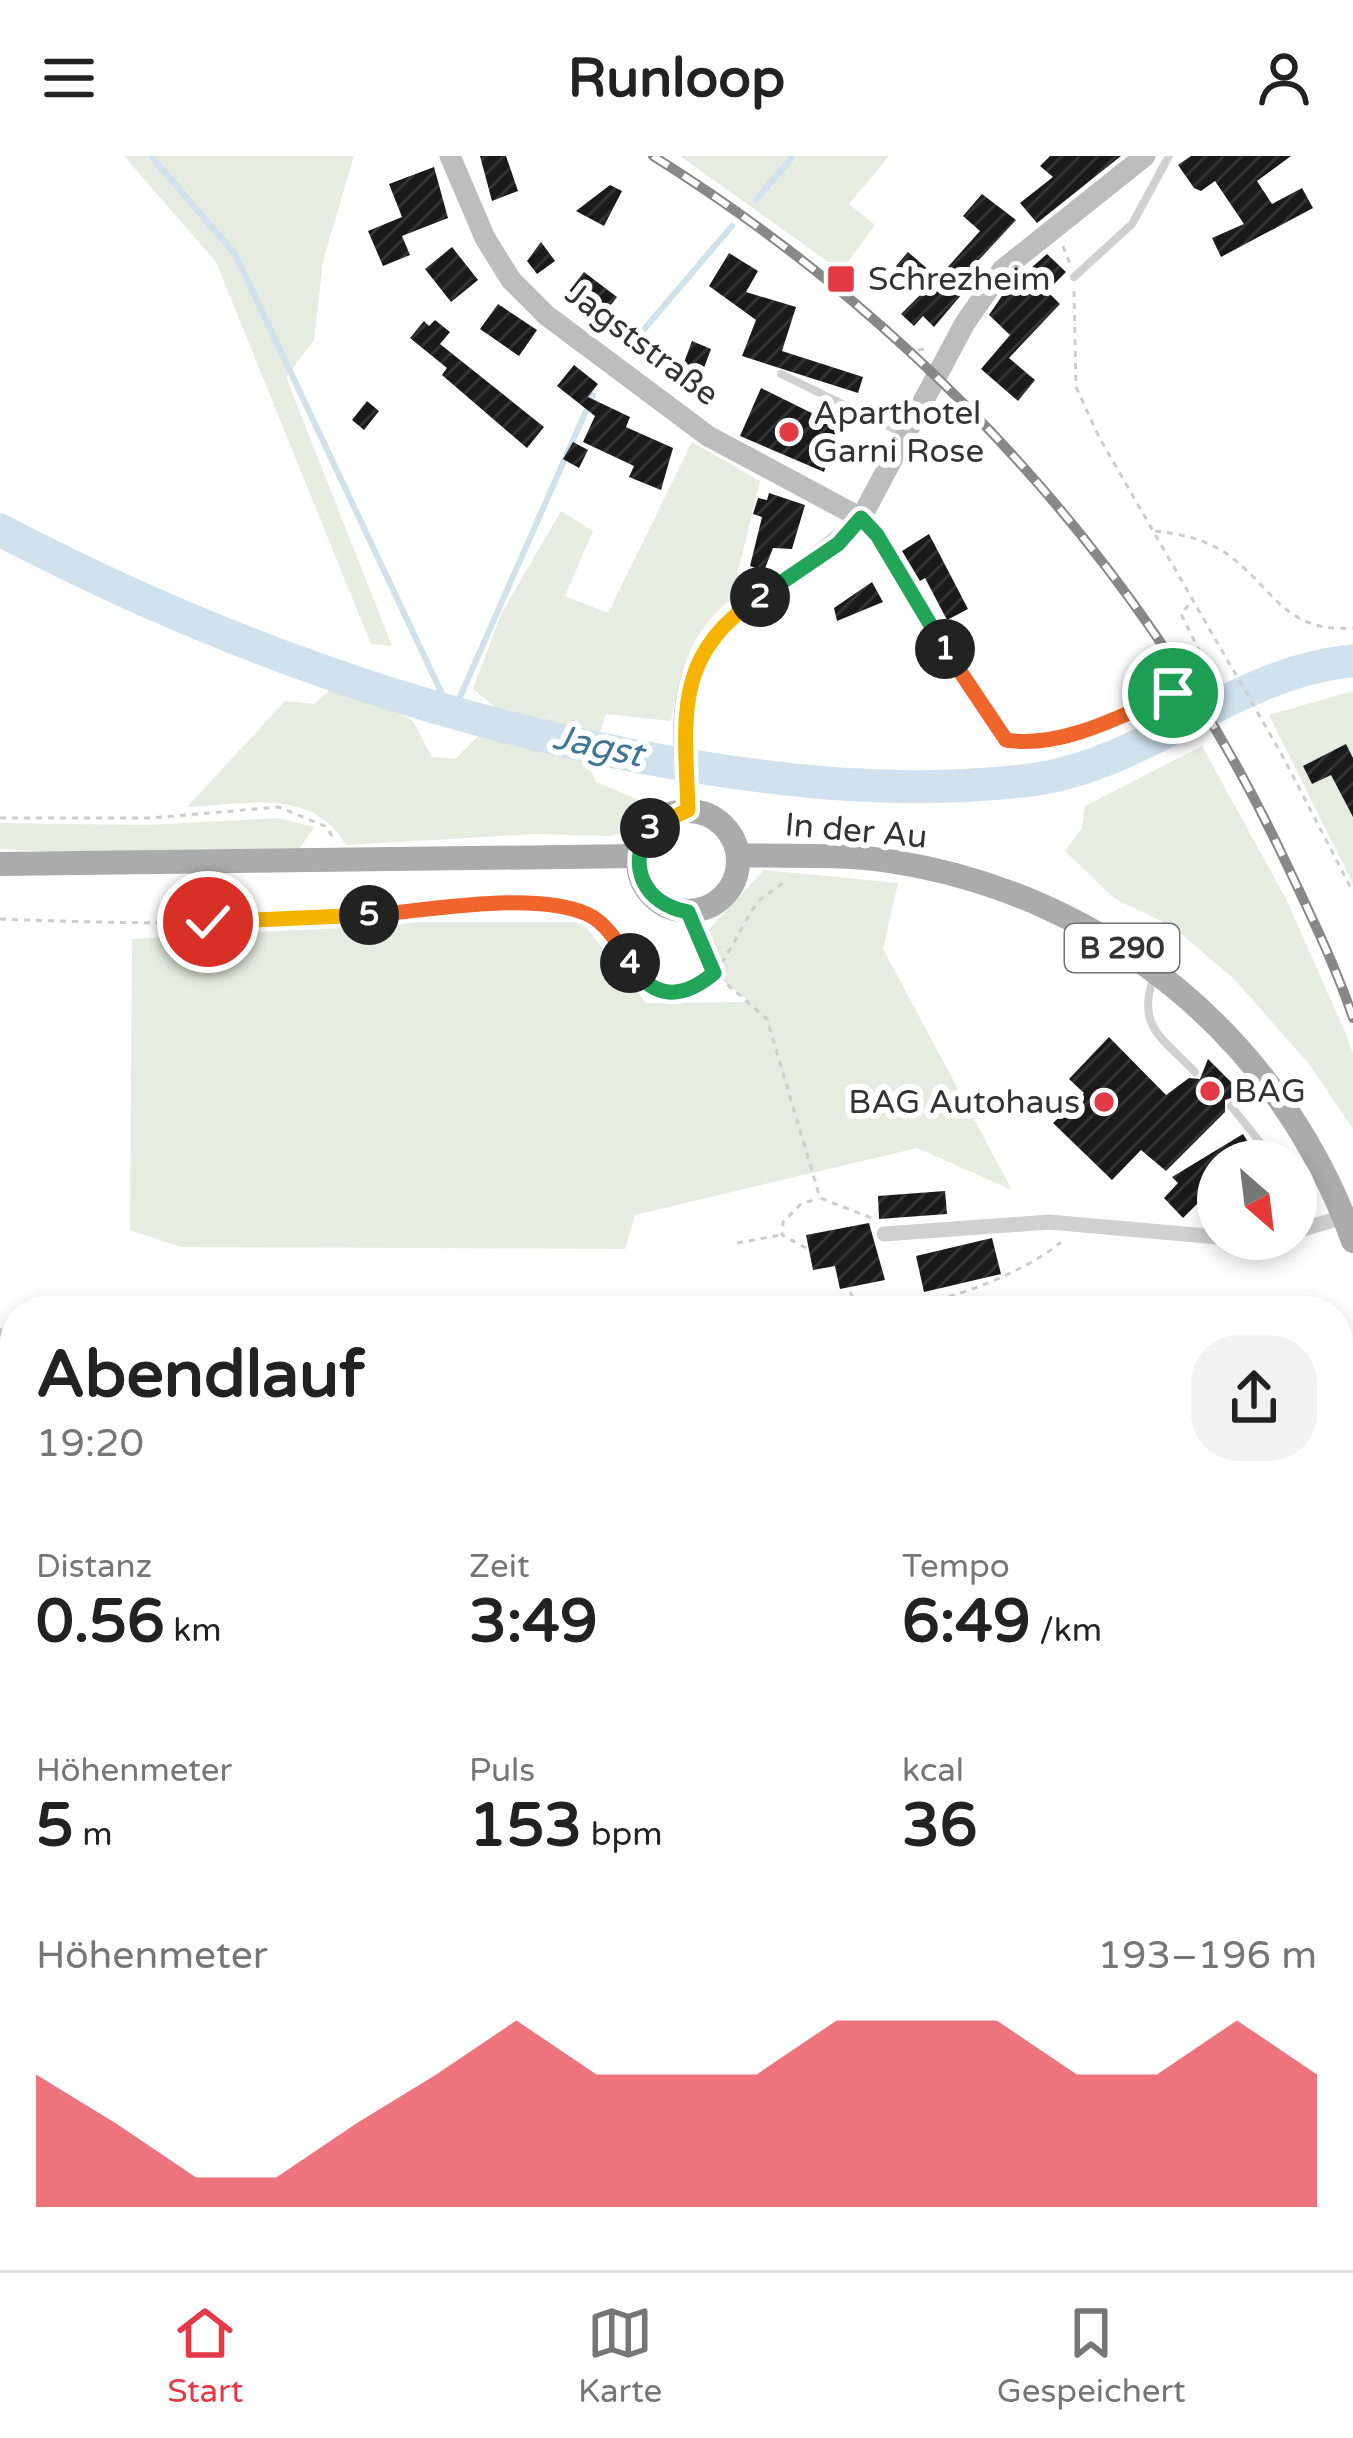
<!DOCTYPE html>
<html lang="de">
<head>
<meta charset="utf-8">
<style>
  body { margin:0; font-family:"Varela Round",sans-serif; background:#f2f2f2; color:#222; height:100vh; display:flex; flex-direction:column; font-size:45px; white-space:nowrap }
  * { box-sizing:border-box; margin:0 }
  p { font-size:39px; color:#767676 }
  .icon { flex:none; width:66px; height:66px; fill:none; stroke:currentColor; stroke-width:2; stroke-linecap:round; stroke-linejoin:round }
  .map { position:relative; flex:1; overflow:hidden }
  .details { position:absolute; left:0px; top:1140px; width:1353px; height:975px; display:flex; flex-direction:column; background:#fff; border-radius:48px 48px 0 0; box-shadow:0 6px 18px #0003 }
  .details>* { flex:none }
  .needle { width:78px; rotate:152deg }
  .fabs { position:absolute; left:1197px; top:984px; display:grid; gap:24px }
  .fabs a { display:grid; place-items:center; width:120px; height:120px; border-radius:50%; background:#fff; box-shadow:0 6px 18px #0003; font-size:60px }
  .pin { position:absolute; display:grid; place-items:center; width:102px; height:102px; color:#fff; margin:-51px; border:6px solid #fff; border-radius:50%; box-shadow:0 3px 12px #0007 }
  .km { position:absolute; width:60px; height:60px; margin:-30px; border-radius:50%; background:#222; color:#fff; font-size:33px; line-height:60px; text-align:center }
  .round { display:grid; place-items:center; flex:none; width:126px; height:126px; border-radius:48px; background:#f2f2f2 }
  .summary { display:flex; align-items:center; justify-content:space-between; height:204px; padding:0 36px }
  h1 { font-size:66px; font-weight:700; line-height:90px }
  .figures { display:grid; grid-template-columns:repeat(3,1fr); gap:18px; height:204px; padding:12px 36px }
  .figures div { display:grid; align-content:center }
  .figures b { font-size:60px; font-weight:700 }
  .figures small { font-size:33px; font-weight:400 }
  .figures p { font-size:33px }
  .chart { height:336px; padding:24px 36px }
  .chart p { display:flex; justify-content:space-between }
  .chart svg { width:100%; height:216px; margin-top:12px; fill:#e63946; opacity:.7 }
  header { display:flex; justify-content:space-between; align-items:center; height:156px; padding:0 36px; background:#fff; font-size:54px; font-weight:700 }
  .tab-bar { display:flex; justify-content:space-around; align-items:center; height:168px; border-top:3px solid #e0e0e0; background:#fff; font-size:33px; color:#767676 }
  .tab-bar a { display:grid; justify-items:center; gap:6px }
  .tab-bar .selected { color:#e63946 }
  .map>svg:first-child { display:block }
  .green { fill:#e6ecdf }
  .water { fill:url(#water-waves) }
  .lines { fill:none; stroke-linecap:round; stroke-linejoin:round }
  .stream { stroke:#cfe2ee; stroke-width:6 }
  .river { stroke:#cfe2ee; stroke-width:33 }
  .building { fill:url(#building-hatch) }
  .path { stroke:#cdcdcd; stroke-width:3; stroke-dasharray:6 6; stroke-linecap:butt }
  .lane { stroke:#d0d0d0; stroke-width:8 }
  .street { stroke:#d0d0d0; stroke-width:15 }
  .secondary { stroke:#bdbdbd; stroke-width:21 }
  .primary { stroke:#ababab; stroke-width:24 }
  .rail-casing { stroke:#888; stroke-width:10 }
  .rail { stroke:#fff; stroke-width:6; stroke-dasharray:18; stroke-linecap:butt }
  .split-1-casing { stroke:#fff; stroke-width:24 }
  .split-2-casing { stroke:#fff; stroke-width:24 }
  .split-3-casing { stroke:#fff; stroke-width:24 }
  .split-4-casing { stroke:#fff; stroke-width:24 }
  .split-5-casing { stroke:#fff; stroke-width:24 }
  .split-6-casing { stroke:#fff; stroke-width:24 }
  .split-1 { stroke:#f0652b; stroke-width:15 }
  .split-2 { stroke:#22a559; stroke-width:15 }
  .split-3 { stroke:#f5b400; stroke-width:15 }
  .split-4 { stroke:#22a559; stroke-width:15 }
  .split-5 { stroke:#f0652b; stroke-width:15 }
  .split-6 { stroke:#f5b400; stroke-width:15 }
  .poi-dot { fill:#e63946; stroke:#fff; stroke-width:4.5 }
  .labels { text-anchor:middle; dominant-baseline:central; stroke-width:12; stroke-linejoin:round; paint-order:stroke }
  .shield { fill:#fff; stroke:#707070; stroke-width:3 }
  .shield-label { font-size:30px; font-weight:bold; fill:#333 }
  .poi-label { font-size:33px; fill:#333; stroke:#fff; text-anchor:start }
  .street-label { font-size:33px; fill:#333; stroke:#fff }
  .water-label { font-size:36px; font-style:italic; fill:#3f7597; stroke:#fff }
</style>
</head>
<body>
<header><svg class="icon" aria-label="menu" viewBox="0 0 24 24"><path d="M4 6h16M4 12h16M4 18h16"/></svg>Runloop<svg class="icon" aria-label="person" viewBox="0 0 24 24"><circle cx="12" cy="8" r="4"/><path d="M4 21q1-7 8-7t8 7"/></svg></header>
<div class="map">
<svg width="1353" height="2114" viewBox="0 0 1353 2114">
  <defs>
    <pattern id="water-waves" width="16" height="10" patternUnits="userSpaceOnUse" patternTransform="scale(3)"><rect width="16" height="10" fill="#cfe2ee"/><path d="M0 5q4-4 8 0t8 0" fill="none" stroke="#b2c2cd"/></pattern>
    <pattern id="building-hatch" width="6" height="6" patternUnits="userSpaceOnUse" patternTransform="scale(3)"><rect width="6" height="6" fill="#1a1a1a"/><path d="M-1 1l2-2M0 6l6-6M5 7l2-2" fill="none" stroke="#333"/></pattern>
  </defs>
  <rect width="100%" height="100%" fill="#fff"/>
  <g class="green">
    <polygon points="124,0 354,0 323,105 314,184 286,221 392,490 371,488 216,106"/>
    <polygon points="680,0 889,0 849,48 875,69 841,115"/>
    <path d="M692,286L760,325L738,415L742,435C694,467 681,509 671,565L606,558L599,580L504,558L473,533L501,458L561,355L593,375L565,440L608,457Z"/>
    <path d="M337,527L412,564L432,601L455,603L482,576L587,607L596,626L641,645L648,667L611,680L535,678L346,689C313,631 245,648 187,651L285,545L315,548Z"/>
    <polygon points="1353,535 1353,728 1269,559"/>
    <polygon points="1202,590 1286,743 1346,878 1353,898 1353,973 1309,908 1234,823 1172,770 1115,743 1065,695 1082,672 1085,650"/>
    <polygon points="278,662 314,671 300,692 97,698 0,693 0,667 146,669"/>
    <polygon points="764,714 898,727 883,793 1012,1034 917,992 635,1059 625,1093 181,1091 130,1074 132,783 412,766 582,766 646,847 749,846 714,817 701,782"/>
  </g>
  <polygon class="water" points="1353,496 1353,518 1335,519 1320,499"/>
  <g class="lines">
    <g class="stream">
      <polyline points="151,0 235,98 452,559"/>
      <polyline points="756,44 793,0"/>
      <polyline points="634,185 732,70"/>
      <polyline points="452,559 593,239"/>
    </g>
    <path class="river" d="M0,374C212,485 431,564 668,606C789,627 908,639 1030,624C1146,610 1235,515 1353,505"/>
  </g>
  <g class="building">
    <polygon points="480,0 506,0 518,35 492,45"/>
    <polygon points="1050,0 1121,0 1037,67 1020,47 1053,21 1040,10"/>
    <polygon points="1191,0 1291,0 1257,25 1272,48 1302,32 1313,52 1221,101 1212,82 1244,68 1215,25 1201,35 1194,32 1178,9"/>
    <polygon points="434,11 448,62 402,80 410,99 383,110 368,75 402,61 389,28"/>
    <polygon points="610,29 622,35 604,70 576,55"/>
    <polygon points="982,38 1016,64 977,106 984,112 934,171 923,160 914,170 901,158 925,134 896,110 908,96 938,122 980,75 963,60"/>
    <polygon points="541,86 555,105 537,118 527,105"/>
    <polygon points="452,91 478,124 451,146 425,113"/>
    <polygon points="729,97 758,115 746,136 796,151 782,195 863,221 858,237 742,200 756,164 709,130"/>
    <polygon points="1047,98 1066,116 1047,135 1060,148 1009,202 1035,224 1018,245 981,213 1010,179 989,159 1006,134"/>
    <polygon points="584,116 617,141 600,163 567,138"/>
    <polygon points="498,148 537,174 519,200 480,173"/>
    <polygon points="435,164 450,176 440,188 544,271 527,292 442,219 447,212 410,182 424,165 429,170"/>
    <polygon points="692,185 711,193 701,220 682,212"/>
    <polygon points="574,209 598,228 588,241 630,261 626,271 673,292 661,334 629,321 634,310 583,286 595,260 557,230"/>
    <polygon points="761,232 838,270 824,316 740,280"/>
    <polygon points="367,245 379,255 364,274 352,264"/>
    <polygon points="573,286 588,294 579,312 563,303"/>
    <polygon points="769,337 805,349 792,393 773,392 764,415 750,410 762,361 753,358 758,342 767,344"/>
    <polygon points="929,378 968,453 947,464 925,422 920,425 902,395"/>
    <polygon points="872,426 883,446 837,465 834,452"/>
    <polygon points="1346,588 1353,602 1353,661 1331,619 1312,628 1303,610"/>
    <polygon points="1109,881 1166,939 1189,922 1200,923 1208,903 1243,938 1225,944 1225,956 1166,1015 1141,994 1112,1024 1053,967 1084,937 1069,923"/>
    <polygon points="1243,978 1260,1005 1218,1005 1218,1027 1183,1062 1164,1042 1178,1027 1172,1021"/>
    <polygon points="945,1035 947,1058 879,1063 878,1040"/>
    <polygon points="869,1067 885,1124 840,1133 835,1110 813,1114 806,1079"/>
    <polygon points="992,1082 1001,1118 924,1136 916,1100"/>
    <polygon points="15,1791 15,1817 0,1821 0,1795"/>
    <polygon points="1338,1933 1353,1943 1353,2036 1338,2059"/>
    <polygon points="0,2043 15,2079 15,2084 0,2090"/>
  </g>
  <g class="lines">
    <g class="path">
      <polyline points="1063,90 1070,108"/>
      <polyline points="1074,135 1076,231 1099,281 1282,599 1353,736"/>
      <polyline points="918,194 930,192"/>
      <path d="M1155,375C1181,378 1205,383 1227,398C1275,433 1284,477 1353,472"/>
      <polyline points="1021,586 1100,569 1200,519 1202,500 1181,458 1192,445"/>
      <polyline points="0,662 151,662 279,651 327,671 334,684"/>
      <polyline points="688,756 714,817 767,863 820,1042 874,1063"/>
      <path d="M0,763C104,767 208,769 312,763C393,758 477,743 559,752C631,760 622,848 686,836C722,828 737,771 759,745C767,736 780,733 785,723"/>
      <polyline points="737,1087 781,1079"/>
      <polyline points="806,1092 782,1079 783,1066 802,1047 819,1043"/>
      <path d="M850,1136L857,1149C909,1164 1022,1120 1061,1086"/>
    </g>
    <g class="lane">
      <polyline points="1074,121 1132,68 1169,0"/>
      <polyline points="781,218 904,278"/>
      <polyline points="863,364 1006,584"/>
      <path d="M1153,824C1136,871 1165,884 1195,916"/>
      <polyline points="1231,950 1275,1005"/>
      <polyline points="1296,1043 1309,1070"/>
      <polyline points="0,1176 15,1182"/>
      <polyline points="718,2100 721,2114"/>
      <polyline points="749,2114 761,2100"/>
    </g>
    <g class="street">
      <polyline points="1296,1075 1344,1061"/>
      <polyline points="884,1078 1049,1066 1218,1081"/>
      <polyline points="1247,1083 1265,1083"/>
      <polyline points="0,1386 15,1385"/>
      <polyline points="1338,1860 1353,1829"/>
      <polyline points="0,1936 15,1985"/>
      <polyline points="0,2013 15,2008"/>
      <polyline points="581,2100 598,2114"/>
      <polyline points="26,2114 54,2101"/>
      <polyline points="385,2114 403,2100"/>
      <polyline points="936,2114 945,2100"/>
      <polyline points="1184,2114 1194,2100"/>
    </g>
    <g class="secondary">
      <polyline points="450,0 485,82 511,124 546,159 708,280 861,362"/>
      <path d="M688,654C686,615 679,573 688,534C708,447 807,424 861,362L965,167L1002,114L1145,0"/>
    </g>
    <g class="primary">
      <circle cx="688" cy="705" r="50"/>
      <path d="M739,699C790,701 845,697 895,706C1106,740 1280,882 1353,1085"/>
      <polyline points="0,708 638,700"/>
      <polyline points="1338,1511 1353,1474"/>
      <polyline points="894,2114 903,2100"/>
    </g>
    <defs>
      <g id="rail">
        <path d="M653,0C928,172 1151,417 1288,711C1311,760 1336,811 1353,862"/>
        <polyline points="1338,1774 1353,1735"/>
        <polyline points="1139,2114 1150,2100"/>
      </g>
    </defs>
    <use href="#rail" class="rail-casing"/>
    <use href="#rail" class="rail"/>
  </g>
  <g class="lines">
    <defs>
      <path id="split-1" d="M945,493L1006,584C1062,593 1123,559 1173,537"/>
      <polyline id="split-2" points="760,441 838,388 861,362 877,379 945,493"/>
      <path id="split-3" d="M650,672L688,654C685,561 672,499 760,441"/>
      <path id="split-4" d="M630,807C653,844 682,844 714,817L688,756C644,748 626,710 650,672"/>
      <path id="split-5" d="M369,759C427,755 534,734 587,758C607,767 619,789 630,807"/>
      <polyline id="split-6" points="208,766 369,759"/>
    </defs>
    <use href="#split-1" class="split-1-casing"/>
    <use href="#split-2" class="split-2-casing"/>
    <use href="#split-3" class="split-3-casing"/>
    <use href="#split-4" class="split-4-casing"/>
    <use href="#split-5" class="split-5-casing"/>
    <use href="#split-6" class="split-6-casing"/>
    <use href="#split-1" class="split-1"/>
    <use href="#split-2" class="split-2"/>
    <use href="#split-3" class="split-3"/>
    <use href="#split-4" class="split-4"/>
    <use href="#split-5" class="split-5"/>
    <use href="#split-6" class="split-6"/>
  </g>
  <g class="poi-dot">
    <rect x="826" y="108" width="30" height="30" rx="6"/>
    <circle cx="789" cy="276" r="12"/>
    <circle cx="1210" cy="935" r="12"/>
    <circle cx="1104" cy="946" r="12"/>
  </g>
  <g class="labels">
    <rect class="shield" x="1065" y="768" width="114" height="48" rx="9"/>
    <g class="shield-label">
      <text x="1122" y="792">B 290</text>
    </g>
    <g class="poi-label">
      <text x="868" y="123">Schrezheim</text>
      <text x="813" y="257">Aparthotel<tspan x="813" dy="38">Garni Rose</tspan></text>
      <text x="1234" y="935">BAG</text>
      <text x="1080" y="946" text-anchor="end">BAG Autohaus</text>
    </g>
    <g class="street-label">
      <text transform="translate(642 188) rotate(37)">Jagststraße</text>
      <text transform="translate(856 675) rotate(5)">In der Au</text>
    </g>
    <g class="water-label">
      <text transform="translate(598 590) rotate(12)">Jagst</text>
    </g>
  </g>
</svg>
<div class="fabs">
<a><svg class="needle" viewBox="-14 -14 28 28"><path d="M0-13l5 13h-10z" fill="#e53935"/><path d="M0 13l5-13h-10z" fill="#767676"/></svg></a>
</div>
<div class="pin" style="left:1173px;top:537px;background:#1e9e55"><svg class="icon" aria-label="arrive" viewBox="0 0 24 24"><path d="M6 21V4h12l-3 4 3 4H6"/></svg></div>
<div class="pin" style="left:208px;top:766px;background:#d93025"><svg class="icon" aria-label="check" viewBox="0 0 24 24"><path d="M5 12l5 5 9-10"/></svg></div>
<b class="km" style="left:945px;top:493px">1</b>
<b class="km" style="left:760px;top:441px">2</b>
<b class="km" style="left:650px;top:672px">3</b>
<b class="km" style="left:630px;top:807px">4</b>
<b class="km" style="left:369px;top:759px">5</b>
<section class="details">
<div class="summary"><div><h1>Abendlauf</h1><p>19:20</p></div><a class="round"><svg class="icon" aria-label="share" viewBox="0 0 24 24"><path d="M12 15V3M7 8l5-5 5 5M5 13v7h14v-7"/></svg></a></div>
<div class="figures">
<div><p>Distanz</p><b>0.56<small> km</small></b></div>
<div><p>Zeit</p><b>3:49</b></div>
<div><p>Tempo</p><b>6:49<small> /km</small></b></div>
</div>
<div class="figures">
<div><p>Höhenmeter</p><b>5<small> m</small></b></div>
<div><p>Puls</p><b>153<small> bpm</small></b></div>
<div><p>kcal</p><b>36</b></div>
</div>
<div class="chart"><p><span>Höhenmeter</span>193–196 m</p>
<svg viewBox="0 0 160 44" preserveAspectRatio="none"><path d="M0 44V17L10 27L20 38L30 38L40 27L50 17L60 6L70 17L80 17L90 17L100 6L110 6L120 6L130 17L140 17L150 6L160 17V44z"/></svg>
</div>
</section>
</div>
<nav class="tab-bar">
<a class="selected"><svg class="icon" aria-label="home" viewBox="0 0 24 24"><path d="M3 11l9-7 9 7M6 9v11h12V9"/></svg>Start</a>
<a><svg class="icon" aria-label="map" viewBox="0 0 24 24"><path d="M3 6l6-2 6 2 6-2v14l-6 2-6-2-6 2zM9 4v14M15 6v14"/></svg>Karte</a>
<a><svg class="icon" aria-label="saved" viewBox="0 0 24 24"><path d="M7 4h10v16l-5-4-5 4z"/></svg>Gespeichert</a>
</nav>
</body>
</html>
